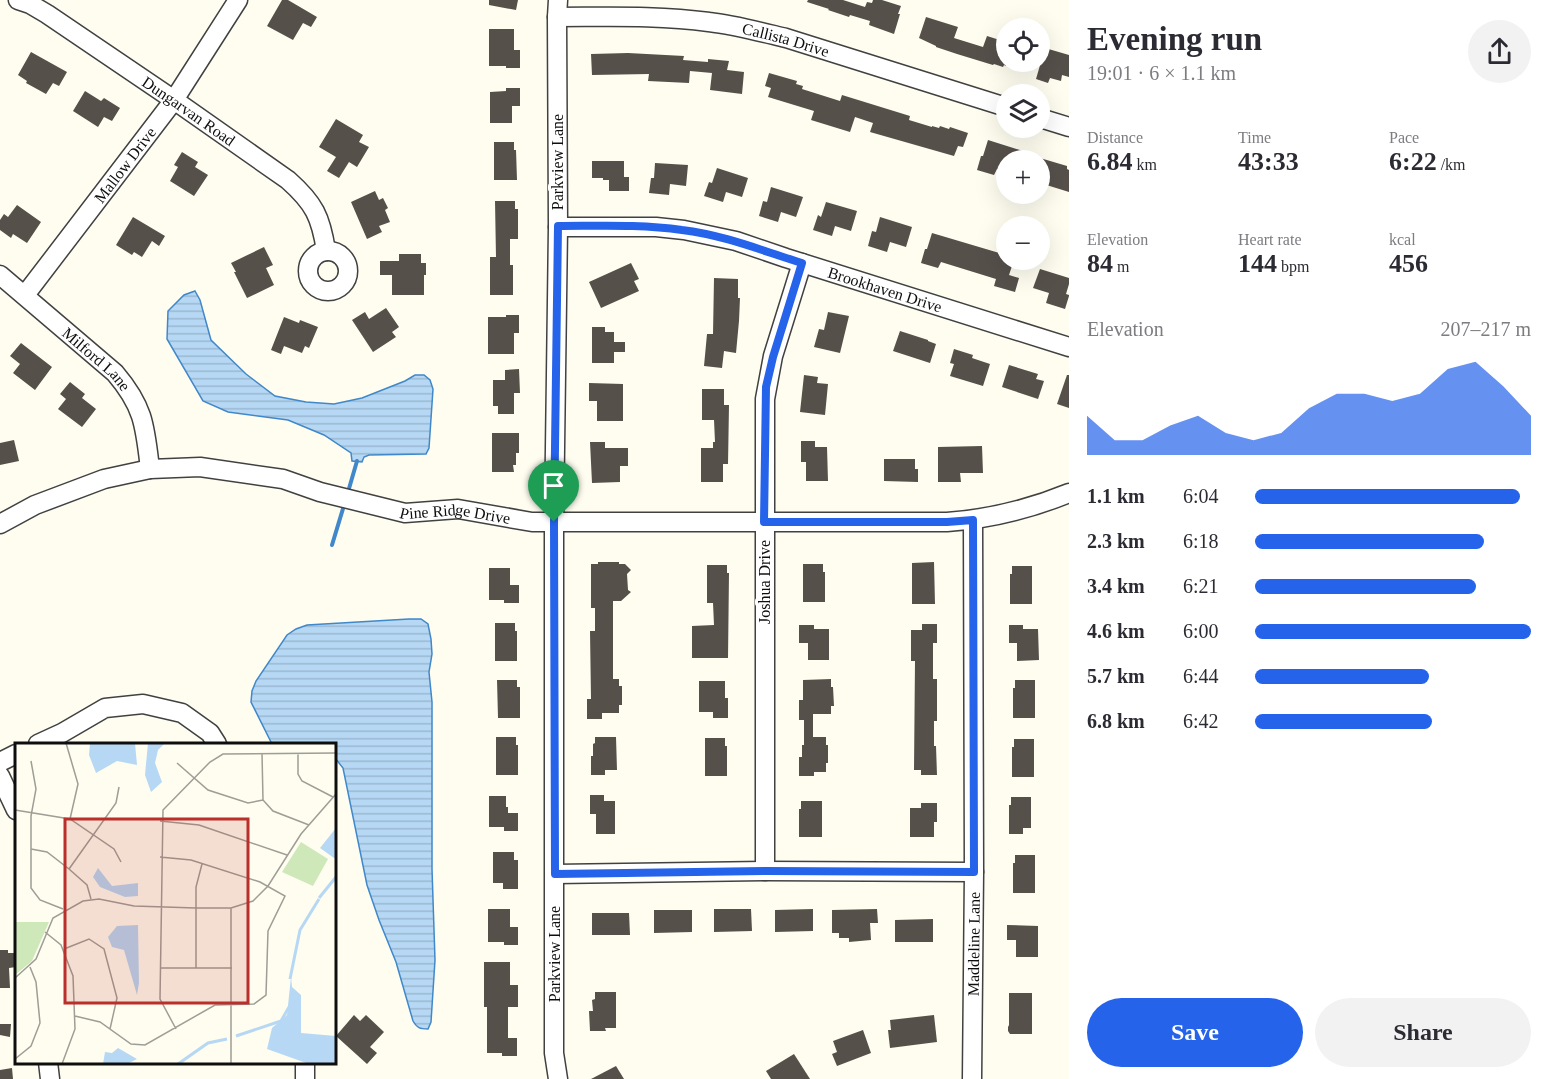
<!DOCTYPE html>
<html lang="en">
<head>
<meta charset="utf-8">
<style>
  body { margin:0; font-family:Georgia,serif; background:#f2f2f3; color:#2b2b33; height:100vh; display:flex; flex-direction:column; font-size:22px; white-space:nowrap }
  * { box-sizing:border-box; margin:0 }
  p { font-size:20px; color:#7c7c81 }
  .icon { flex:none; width:33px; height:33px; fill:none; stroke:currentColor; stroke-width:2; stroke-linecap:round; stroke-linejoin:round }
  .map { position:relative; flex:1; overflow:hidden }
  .panel { display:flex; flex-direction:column; background:#fff; width:480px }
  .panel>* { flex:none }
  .buttons { position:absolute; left:996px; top:18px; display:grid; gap:12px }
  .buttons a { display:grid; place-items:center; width:54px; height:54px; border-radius:50%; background:#fff; box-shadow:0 6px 24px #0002; font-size:30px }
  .pin { position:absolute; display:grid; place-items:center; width:51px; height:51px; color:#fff; margin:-62px -26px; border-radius:50% 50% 50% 0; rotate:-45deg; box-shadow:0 0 6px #0007 }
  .pin .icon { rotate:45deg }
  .round { display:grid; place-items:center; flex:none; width:63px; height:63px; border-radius:32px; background:#f2f2f3 }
  .overview { display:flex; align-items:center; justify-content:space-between; height:102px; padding:0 18px }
  h1 { font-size:33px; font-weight:700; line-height:45px }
  .stats { display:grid; grid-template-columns:repeat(3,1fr); gap:9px; height:102px; padding:6px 18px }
  .stats div { display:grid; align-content:center }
  .stats b { font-size:26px; font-weight:700 }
  .stats small { font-size:16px; font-weight:400 }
  .stats p { font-size:16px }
  .chart { height:168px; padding:12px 18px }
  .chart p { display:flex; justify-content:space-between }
  .chart svg { width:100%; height:108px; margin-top:6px; fill:#2563eb; opacity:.7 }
  .primary-button { display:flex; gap:12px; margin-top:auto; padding:12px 18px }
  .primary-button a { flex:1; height:69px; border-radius:36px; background:#2563eb; color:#fff; font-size:24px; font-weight:700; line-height:69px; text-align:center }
  .primary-button a+a { background:#f2f2f3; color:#2b2b33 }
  ul { padding:0 18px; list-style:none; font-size:20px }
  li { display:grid; grid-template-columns:96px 72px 1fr; align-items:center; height:45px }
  li i { height:15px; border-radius:8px; background:#2563eb }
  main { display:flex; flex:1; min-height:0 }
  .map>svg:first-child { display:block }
  .water { fill:url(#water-rules); stroke:#4088c9; stroke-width:1.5 }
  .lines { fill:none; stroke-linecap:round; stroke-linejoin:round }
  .stream { stroke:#4088c9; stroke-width:4 }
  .building { fill:#56504b }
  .minor-casing { stroke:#414141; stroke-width:21 }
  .minor { stroke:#fff; stroke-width:18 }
  .route-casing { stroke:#fff; stroke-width:12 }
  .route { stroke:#2563eb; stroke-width:8 }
  .labels { text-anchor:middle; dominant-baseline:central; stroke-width:6; stroke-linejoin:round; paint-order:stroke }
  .street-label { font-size:16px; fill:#0e0e0e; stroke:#fff }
  .inset-river { fill:none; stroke:#b6d8f4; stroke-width:3 }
  .inset-road { fill:none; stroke:#9e9d96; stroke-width:1.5 }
  .view { fill:#ba2f2b; fill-opacity:0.15; stroke:#ba2f2b; stroke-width:3 }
  .inset-edge { fill:none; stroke:#0e0e0e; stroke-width:3 }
</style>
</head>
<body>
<main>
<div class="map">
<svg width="1069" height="1079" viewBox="0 0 1069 1079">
  <defs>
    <pattern id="water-rules" width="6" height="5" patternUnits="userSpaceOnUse" patternTransform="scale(1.5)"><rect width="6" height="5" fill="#b6d8f4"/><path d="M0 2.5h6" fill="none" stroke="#9bb8d0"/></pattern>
  </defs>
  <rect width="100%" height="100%" fill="#fefdf0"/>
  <g class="water">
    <polygon points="195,291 200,300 211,340 246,374 275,396 306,402 334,404 362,398 405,381 415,375 424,375 430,380 433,389 429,448 426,454 369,455 364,457 362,462 352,461 351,453 324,435 288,420 228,412 203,401 167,339 168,311 184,295"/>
    <path d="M409,619H421L428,624L431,639L432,654L429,672L432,702V869L435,960L431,1022L428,1029C420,1029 417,1028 413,1021L396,962L379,920L367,885L343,768L335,758L334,744H272L251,702L252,691L256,681L287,635L296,629L307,625Z"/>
  </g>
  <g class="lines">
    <g class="stream">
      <polyline points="348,492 357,461"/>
      <polyline points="332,545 345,502"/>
    </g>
  </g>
  <g class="building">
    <polygon points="282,0 288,0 317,17 311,27 303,23 293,40 267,26"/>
    <polygon points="489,0 518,0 516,10 489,5"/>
    <polygon points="808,0 843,0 865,7 867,2 872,3 873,0 882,0 901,6 898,14 900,14 894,34 869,25 870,21 850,15 849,17 828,10 829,9 807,2"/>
    <polygon points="926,17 958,27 954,38 983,47 987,36 1006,42 1006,66 1004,65 1003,67 994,64 993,65 957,54 936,47 936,46 919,38"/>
    <polygon points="489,29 514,29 514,50 520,50 520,68 506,68 506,66 489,66"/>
    <polygon points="1045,48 1069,55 1069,77 1062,75 1061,81 1050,78 1048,83 1036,79"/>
    <polygon points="31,52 67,72 59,86 53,83 46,94 26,83 27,81 18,75"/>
    <polygon points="628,53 684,56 683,60 708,62 708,59 729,61 727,70 744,72 742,94 710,90 712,73 690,71 689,83 648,81 649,74 592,75 591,54"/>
    <polygon points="769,73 797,81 796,84 803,86 802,89 840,101 842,95 910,116 909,120 932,127 932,126 939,128 940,126 949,129 950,127 968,133 963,147 958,146 954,156 870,132 873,123 855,117 850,132 811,120 814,111 768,97 771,88 765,86"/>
    <polygon points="506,88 520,88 520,106 512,106 512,123 490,123 490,92 506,91"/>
    <polygon points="85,91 101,101 104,98 120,108 112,121 104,117 98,127 73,111"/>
    <polygon points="336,119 363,135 359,142 369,147 357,167 349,162 339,178 327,171 336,157 319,147"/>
    <polygon points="988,140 1023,151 1020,160 1006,160 1006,172 997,169 994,175 977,170 981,156 983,156"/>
    <polygon points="494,142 514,142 514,150 516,150 517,180 494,180"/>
    <polygon points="182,152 198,162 195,167 208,175 194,196 170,181 178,167 174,165"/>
    <polygon points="1040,158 1067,166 1067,169 1069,170 1069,192 1040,183"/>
    <polygon points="592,161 624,161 624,177 629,177 629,191 609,191 609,180 603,180 603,178 592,178"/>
    <polygon points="655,163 688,165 686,186 670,184 669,195 649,193 651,178 654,178"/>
    <polygon points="717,168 748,178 742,197 726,192 723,202 704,196 709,182 712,183"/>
    <polygon points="771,187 803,197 796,217 781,212 778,222 759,216 763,201 767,202"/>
    <polygon points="375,191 379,200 383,198 388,208 385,210 390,222 379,226 382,232 367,239 351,202"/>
    <polygon points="495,201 515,201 515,209 518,209 518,239 510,239 510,265 513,265 513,295 490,295 490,257 496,257"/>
    <polygon points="826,202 857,211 851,231 835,226 832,236 813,230 818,215 821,217"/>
    <polygon points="17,205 41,222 27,243 13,234 11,238 0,230 0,220 4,214 8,217"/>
    <polygon points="133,217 165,236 159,246 152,241 142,257 134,252 132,255 116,245"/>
    <polygon points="880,217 912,227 906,247 890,242 887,252 868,246 872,231 876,232"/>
    <polygon points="932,233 1006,255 1006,260 1014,260 1009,275 1019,278 1015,292 994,286 996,279 941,262 938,268 921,263 925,249 927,249"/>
    <polygon points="264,247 273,265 266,268 274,285 247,298 234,272 236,272 231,263"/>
    <polygon points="399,254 421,254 421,263 426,263 426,275 424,275 424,295 392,295 392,275 380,275 380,261 399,261"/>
    <polygon points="631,263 639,279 634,281 639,291 601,308 589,282"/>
    <polygon points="1040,269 1069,278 1069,284 1066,294 1069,295 1069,296 1065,309 1046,303 1049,293 1033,288"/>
    <polygon points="714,278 738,279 738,298 740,298 739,321 736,353 724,351 722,368 704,366 707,334 713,334"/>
    <polygon points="386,308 399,327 392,332 396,337 373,352 352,320 365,312 369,319"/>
    <polygon points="828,312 849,316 840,353 814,347 819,329 824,330"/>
    <polygon points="506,315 519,315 519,333 514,333 514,354 488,354 488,317 506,317"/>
    <polygon points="284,317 299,323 300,320 318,327 309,348 305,346 302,353 284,346 281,354 271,350"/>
    <polygon points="592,327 605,327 605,332 614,332 614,342 625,342 625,352 614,352 614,363 592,363"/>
    <polygon points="900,331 928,340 928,341 936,344 930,363 893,351"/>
    <polygon points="21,343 52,367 35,390 13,373 20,364 10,356"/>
    <polygon points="954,349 973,355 972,358 990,364 983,386 950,376 954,364 950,363"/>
    <polygon points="1009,365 1038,374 1036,379 1044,381 1038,399 1002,387"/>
    <polygon points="519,369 520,393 514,393 514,414 498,414 498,406 493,406 493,380 505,380 505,370"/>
    <polygon points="804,375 818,377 817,383 828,384 825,415 800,412"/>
    <polygon points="1067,375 1069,375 1069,408 1057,404"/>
    <polygon points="70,382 85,394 82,398 96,409 82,427 58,409 66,399 60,394"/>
    <polygon points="589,383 623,384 623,421 597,421 597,401 589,401"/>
    <polygon points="702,389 724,389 724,405 729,405 728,464 723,464 723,482 701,482 701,448 713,448 713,442 715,442 714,420 702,420"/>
    <polygon points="492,433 519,433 519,453 516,453 516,465 513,465 514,472 492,472"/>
    <polygon points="14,440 19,461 0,465 0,443"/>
    <polygon points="801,441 815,441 815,447 827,447 828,481 806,481 806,462 801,462"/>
    <polygon points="590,442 605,442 605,448 628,448 628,466 620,466 620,482 592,483"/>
    <polygon points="982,446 983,473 960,473 961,482 938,482 938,447"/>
    <polygon points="884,459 915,459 915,469 918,469 918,482 884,481"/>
    <polygon points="598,562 619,562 619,564 625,564 631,570 627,574 628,590 631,592 621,601 613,601 613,679 619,679 619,686 622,686 622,705 619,705 619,713 602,713 602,719 587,719 587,699 591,699 590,631 595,631 595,608 591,608 591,564 598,564"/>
    <polygon points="934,562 935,604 912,604 912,563"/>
    <polygon points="803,564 823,564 823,572 825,572 825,602 803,602"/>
    <polygon points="707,565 727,565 727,573 729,573 728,658 692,658 692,626 714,625 713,603 707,603"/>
    <polygon points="1012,566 1032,566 1032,604 1010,604 1010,574 1012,574"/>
    <polygon points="489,568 510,568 510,585 519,585 519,603 504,603 504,600 489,600"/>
    <polygon points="495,623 515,623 515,631 517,631 517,661 495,661"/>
    <polygon points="922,624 937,624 937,643 933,643 933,679 937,679 937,721 934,721 934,746 936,746 937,775 921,775 921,770 914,770 915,661 911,661 911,630 922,630"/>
    <polygon points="799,625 814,625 814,629 829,629 829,660 808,660 808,643 799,643"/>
    <polygon points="1009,625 1023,625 1023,629 1038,629 1039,660 1017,661 1017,643 1009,643"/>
    <polygon points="831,679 831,687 833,687 834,706 831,706 831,714 813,714 813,737 826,737 826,745 828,745 828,763 826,763 826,772 814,772 814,776 799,776 799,757 802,757 802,745 804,745 804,720 799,720 799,700 803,700 803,680"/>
    <polygon points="497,680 517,680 517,687 520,687 520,718 498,718"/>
    <polygon points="1015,680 1035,680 1035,718 1013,718 1013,688 1015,688"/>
    <polygon points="699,681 725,681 725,698 728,698 728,718 713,718 713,712 699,712"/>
    <polygon points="496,737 516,737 516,745 518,745 518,775 496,775"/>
    <polygon points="595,737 616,737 617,770 605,770 605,775 591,775 591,756 593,756 593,744 595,743"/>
    <polygon points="705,738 725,738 725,746 727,746 727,776 705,776"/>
    <polygon points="1014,739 1034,739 1034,777 1012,777 1012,747 1014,747"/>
    <polygon points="590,795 604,795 604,801 615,801 615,834 596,834 596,814 590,814"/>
    <polygon points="489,796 506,796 506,807 508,807 508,813 518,813 518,831 504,831 504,827 489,827"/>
    <polygon points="1011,797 1031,797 1031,828 1023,828 1023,834 1009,834 1009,805 1011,805"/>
    <polygon points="801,801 822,801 822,837 799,837 799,809 801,809"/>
    <polygon points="921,803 937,803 937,822 934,822 934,837 910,837 910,808 921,808"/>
    <polygon points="493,852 514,852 514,860 518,860 518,889 503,889 503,883 493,883"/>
    <polygon points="1015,855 1035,855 1035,893 1013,893 1013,863 1015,863"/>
    <polygon points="488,909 510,909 510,927 518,927 518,945 504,945 504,942 488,942"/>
    <polygon points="714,909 751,909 752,931 714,932"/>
    <polygon points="813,909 813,931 775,932 775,910"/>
    <polygon points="877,909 878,923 870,923 871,940 849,942 849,938 839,938 839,933 832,933 832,910"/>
    <polygon points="654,910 692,910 692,932 654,933"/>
    <polygon points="592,913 629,913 630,935 592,935"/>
    <polygon points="933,919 933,942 895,942 895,920"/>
    <polygon points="1007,925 1038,926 1038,957 1016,957 1016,940 1007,940"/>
    <polygon points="0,950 8,950 8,953 15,953 16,967 9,968 10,988 0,988"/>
    <polygon points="484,962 510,962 510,985 518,985 518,1007 508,1007 508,1038 517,1038 517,1056 502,1056 502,1053 487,1053 487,1007 484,1007"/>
    <polygon points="595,992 616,992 616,1028 605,1028 606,1031 590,1031 589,1011 593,1011 592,1000 595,999"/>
    <polygon points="1009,993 1032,993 1032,1034 1010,1034 1008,1031 1008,1027 1009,1025"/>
    <polygon points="354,1015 360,1021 366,1015 384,1032 370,1047 377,1053 367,1064 336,1036"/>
    <polygon points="934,1015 937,1042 890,1048 888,1030 891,1030 890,1020"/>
    <polygon points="0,1024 11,1024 10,1037 0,1035"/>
    <polygon points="863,1030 871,1053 837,1066 832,1054 837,1052 833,1041"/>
    <polygon points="794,1054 810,1079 771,1079 766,1071"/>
    <polygon points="616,1066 624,1079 591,1079"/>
    <polygon points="12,1068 13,1079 0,1079 0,1070"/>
  </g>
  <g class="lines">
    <defs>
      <g id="minor">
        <path id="s1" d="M18,0L30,4L47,14L174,100L288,180C314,203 321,217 326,251"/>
        <path id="s2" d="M557,17C607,17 659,15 709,22C735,25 761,32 786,38L1006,107"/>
        <polyline points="1040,118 1069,127"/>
        <path id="s3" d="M558,227H656L684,230L736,241L786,258L1069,347"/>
        <circle cx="328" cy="271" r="20"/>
        <path id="s4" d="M0,275L115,373C144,407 145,426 150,469"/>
        <path id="s5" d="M25,295L174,100L238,0"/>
        <path id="s6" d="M0,524L35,505L104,479L150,469L200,467L283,479L320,492L405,513L458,509L532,522H947C990,519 1030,509 1069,493"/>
        <polyline points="38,744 62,733 105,708 143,704 182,713 210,733 217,744"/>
        <polyline points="0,762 16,754"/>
        <polyline points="0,776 16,810"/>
        <polyline points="765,871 765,399 773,356 802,263"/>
        <polyline points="555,874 765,871 974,872"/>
        <polyline points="48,1062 50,1079"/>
        <polyline points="305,1062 305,1079"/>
        <polyline points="558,1079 554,1053 554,522 558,227 557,17 558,0"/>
        <path id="s7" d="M972,1079L974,872L973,521"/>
      </g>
    </defs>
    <use href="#minor" class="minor-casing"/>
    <use href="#minor" class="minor"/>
  </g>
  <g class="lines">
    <defs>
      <path id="route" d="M558,226C599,226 641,224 682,230C724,235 763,251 802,263L773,357L766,387L764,522H947L973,520L974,872L765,871L555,874L554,522Z"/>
    </defs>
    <use href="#route" class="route-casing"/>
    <use href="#route" class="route"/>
  </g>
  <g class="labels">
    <g class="street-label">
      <text stroke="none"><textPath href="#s2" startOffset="231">Callista Drive</textPath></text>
      <text stroke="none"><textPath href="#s1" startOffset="204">Dungarvan Road</textPath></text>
      <text transform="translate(557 162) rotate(-90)">Parkview Lane</text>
      <text stroke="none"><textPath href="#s5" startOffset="164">Mallow Drive</textPath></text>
      <text stroke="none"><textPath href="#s3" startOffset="336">Brookhaven Drive</textPath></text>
      <text stroke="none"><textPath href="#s4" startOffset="128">Milford Lane</textPath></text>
      <text stroke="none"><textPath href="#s6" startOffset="472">Pine Ridge Drive</textPath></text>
      <text transform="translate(764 582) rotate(-90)">Joshua Drive</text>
      <text stroke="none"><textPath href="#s7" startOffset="135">Maddeline Lane</textPath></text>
      <text transform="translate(554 954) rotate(-90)">Parkview Lane</text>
    </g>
  </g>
  <g transform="translate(15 743)">
    <rect width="321" height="321" fill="#fefdf0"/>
    <path d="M286,99L313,116L298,143L267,129ZM0,179H34L17,218L0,232Z" fill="#cee8ba"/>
    <path d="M75,0H120L122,22L102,18L81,30L74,12ZM133,0H150L143,7L140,20L147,39L136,49L130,32ZM321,85V115H319L305,105ZM83,125L97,143L123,140V153L110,154L85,144L78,134ZM123,182L124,240L122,252L109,207L97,204L93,194L102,183ZM276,234L277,244L286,252V290L321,293V321H294L252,306L257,285L272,272ZM103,305L122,316L112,321H88L90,309L97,310Z" fill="#b6d8f4"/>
    <path class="inset-river" d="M304,155L321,134M275,236L285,187L304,156M221,293L266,278L274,264M163,321L193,300L212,296"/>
    <path class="inset-road" d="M51,0L63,41L55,76M247,10L248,57L258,68L294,82M283,10V31L287,38L318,54M16,18L21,46L16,73V145L25,157L48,166M162,20L193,47L233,60L248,57M0,67L55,76L99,106L106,119M145,78L184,82L272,112M16,106L32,109L54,126L72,142L76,156M54,126L101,60L104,44M216,165V321M30,189L46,202L58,233L60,286L47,321M49,206L74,196L89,206L102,255L95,286M145,225H217M181,225V144L187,121M0,235L21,216L38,175L68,158L84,156L119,163L181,165H216L238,158L253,143L286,91L321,51M60,273L85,279L116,301L130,302L200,262L239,261L251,252L253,188L270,153L245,139L176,117L145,114M161,286L145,256L148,67L195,19L208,11L321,10M0,316L16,303L25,280L21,239L15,224"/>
    <path class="view" d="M50,76H233V260H50Z"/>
    <rect width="321" height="321" class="inset-edge"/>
  </g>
</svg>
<div class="buttons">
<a><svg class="icon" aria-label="locate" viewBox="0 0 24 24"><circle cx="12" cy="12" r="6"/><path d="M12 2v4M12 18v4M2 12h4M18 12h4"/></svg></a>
<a><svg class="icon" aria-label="layers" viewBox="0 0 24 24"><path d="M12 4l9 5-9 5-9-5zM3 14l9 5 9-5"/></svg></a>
<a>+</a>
<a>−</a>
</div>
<div class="pin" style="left:554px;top:522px;background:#1e9e55"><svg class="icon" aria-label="arrive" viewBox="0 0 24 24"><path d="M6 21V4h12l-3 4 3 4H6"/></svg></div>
</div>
<section class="panel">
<div class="overview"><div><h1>Evening run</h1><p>19:01 · 6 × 1.1 km</p></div><a class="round"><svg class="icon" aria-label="share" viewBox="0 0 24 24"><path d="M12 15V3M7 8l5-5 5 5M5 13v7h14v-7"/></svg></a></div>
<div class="stats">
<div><p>Distance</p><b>6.84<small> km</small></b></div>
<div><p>Time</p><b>43:33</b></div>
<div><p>Pace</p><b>6:22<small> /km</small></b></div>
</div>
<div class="stats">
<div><p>Elevation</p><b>84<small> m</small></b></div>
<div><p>Heart rate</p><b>144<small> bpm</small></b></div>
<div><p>kcal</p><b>456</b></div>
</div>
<div class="chart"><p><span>Elevation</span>207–217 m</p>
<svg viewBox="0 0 160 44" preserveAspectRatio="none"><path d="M0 44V28L10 38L20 38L30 32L40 28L50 35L60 38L70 35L80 25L90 19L100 19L110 22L120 19L130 9L140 6L150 16L160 28V44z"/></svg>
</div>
<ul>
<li><b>1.1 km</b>6:04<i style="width:96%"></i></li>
<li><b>2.3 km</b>6:18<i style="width:83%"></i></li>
<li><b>3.4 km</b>6:21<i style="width:80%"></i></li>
<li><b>4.6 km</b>6:00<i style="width:100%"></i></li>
<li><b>5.7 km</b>6:44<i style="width:63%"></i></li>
<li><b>6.8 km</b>6:42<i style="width:64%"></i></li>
</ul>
<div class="primary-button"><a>Save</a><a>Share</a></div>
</section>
</main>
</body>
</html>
